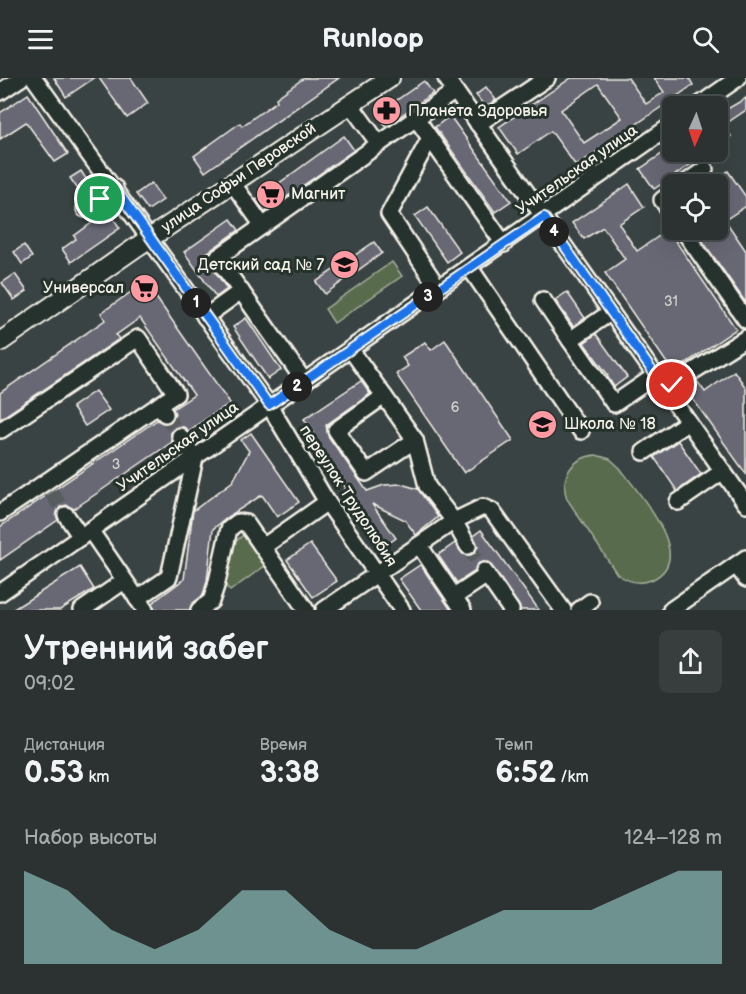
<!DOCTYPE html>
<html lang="ru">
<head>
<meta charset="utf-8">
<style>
  body { margin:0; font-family:"Balsamiq Sans",sans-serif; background:#383e3e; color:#f1f3f6; height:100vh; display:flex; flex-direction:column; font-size:22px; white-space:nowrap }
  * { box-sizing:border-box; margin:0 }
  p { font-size:20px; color:#a6aaac }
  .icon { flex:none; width:33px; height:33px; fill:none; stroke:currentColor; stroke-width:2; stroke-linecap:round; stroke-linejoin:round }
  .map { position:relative; height:532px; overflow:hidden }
  .panel { display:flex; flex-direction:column; background:#2c3232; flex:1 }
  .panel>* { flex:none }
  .needle { width:39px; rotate:183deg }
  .controls { position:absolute; left:662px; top:18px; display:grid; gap:12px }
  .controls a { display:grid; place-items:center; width:66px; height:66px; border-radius:9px; background:#2c3232; box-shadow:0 6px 24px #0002,0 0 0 2px #484d4d; font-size:30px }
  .pin { position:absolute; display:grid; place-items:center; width:51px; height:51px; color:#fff; margin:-26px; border:3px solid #fff; border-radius:50%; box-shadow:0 2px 6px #0007 }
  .km { position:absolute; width:30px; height:30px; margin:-15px; border-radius:50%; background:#222; color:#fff; font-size:16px; line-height:30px; text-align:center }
  .round { display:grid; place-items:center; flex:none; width:63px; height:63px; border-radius:9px; background:#383e3e }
  .overview { display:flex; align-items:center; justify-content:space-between; height:102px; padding:0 24px }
  h1 { font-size:33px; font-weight:700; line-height:45px }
  .stats { display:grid; grid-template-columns:repeat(3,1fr); gap:9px; height:102px; padding:6px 24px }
  .stats div { display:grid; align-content:center }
  .stats b { font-size:30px; font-weight:700 }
  .stats small { font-size:16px; font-weight:400 }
  .stats p { font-size:16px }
  .chart { height:168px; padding:12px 24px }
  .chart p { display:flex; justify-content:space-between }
  .chart svg { width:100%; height:108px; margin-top:6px; fill:#8bbbb9; opacity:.7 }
  header { display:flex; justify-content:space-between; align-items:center; height:78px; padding:0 24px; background:#2c3232; font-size:27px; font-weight:700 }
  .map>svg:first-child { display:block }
  .green { fill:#596c4e; stroke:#a6ae9b; stroke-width:1.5 }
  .building { fill:#676875; stroke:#f4f1e8; stroke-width:1.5; fill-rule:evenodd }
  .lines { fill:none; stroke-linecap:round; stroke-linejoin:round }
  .minor-tunnel { stroke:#565d5c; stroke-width:15; stroke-dasharray:15 8; stroke-linecap:butt }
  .minor-casing { stroke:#f4f1e8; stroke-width:20 }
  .major-casing { stroke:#f4f1e8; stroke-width:22 }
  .minor { stroke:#26332d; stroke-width:15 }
  .major { stroke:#26332d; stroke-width:18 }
  .route-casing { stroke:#fff; stroke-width:12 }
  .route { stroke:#1a73e8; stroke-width:8 }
  .labels { text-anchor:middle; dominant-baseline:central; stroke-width:6; stroke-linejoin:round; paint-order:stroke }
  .number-label { font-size:14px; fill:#d1cfcb }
  .poi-label { font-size:16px; fill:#f4f1e8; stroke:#26332d; text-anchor:start }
  .street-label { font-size:16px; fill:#f4f1e8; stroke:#26332d }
</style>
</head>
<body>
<header><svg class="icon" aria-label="menu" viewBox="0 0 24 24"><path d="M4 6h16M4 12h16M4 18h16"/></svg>Runloop<svg class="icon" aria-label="search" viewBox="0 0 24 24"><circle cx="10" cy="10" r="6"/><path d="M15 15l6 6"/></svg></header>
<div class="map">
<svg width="746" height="532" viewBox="0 0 746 532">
  <rect width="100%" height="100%" fill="#3a4343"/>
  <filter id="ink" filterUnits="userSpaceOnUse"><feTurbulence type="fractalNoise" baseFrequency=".0167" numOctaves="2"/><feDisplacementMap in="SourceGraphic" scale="12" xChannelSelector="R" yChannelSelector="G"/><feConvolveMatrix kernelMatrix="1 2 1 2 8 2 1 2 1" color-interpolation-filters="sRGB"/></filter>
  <g filter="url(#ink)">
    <g class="green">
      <polygon points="392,184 402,198 334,245 325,231"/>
      <path d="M596,377L610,381L620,390C637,414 700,481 651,502C639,507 627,503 617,496L567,421C559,398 573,379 596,377Z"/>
      <polygon points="244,456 266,487 230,513 222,503 231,468"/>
    </g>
    <g class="building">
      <polygon points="54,0 94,0 66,19"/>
      <polygon points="99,0 131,0 148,25 127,40"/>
      <polygon points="304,0 339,0 205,94 194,78 240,45 242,48 277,23 276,20"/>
      <path d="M571,0H628L646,26L664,14L654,0H689L693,7L576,88L551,53L518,76L499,49ZM598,6L622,40L584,65L561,32Z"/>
      <polygon points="424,3 433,15 386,48 377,36"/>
      <polygon points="486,9 496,22 485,29 476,17"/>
      <polygon points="28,16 68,76 55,84 26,44 0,61 0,35"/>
      <polygon points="746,20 746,32 724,47 731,58 717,68 717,37"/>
      <polygon points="450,38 511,123 495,134 435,49"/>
      <polygon points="344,58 354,72 265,134 256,122"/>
      <polygon points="672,69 672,74 709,74 654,111 640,91"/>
      <polygon points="81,93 94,113 84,120 70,100"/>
      <polygon points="728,93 746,119 746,128 725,142 746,173 746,225 695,152 717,152 717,101"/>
      <polygon points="151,105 163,122 148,132 136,116"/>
      <polygon points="629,106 644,129 619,146 637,173 668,152 736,251 673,294 605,195 625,181 603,149 584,161 572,145"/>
      <polygon points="428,129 460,174 447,184 415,138"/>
      <polygon points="108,133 120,150 71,184 62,171 76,161 74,158"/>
      <polygon points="231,141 239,152 204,177 227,211 216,219 184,174"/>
      <polygon points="374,164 382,175 325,216 316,204"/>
      <polygon points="24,167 32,179 22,186 14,174"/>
      <polygon points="15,196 27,213 14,222 2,205"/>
      <polygon points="141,207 148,208 230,325 188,353 184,349 175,350 171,354 172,364 74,431 66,427 60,429 56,437 58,442 0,482 0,449 157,342 165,346 171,344 175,336 173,331 194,317 140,240 116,257 119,261 0,341 0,315 105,242 101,235"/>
      <polygon points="567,214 585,240 573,248 555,222"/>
      <polygon points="246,240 281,292 268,301 233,249"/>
      <polygon points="596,256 627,299 614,309 607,298 608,297 584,265"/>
      <polygon points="445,262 513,362 464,395 396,296 408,288 402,279 425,264 431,272"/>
      <polygon points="734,293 746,310 746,396 685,310 697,303 705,314"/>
      <polygon points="361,303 370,316 326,347 328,358 367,413 384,407 401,406 418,411 438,439 416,457 405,442 372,426 396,460 382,470 344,412 346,410 311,357 314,355 304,341"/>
      <polygon points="95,313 109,332 85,348 72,329"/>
      <polygon points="251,355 299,424 277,439 262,417 232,436 213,451 207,503 203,517 189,532 155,532 152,525 184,501 193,433 233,403 249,373 241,362"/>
      <polygon points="678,363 701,396 677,413 654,379"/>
      <polygon points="481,452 539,532 521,532 488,484 479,485 474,494 457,505 438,477 455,465 463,476 473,476 478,468 473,458"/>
      <polygon points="310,466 337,503 313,519 287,482"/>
      <polygon points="420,487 422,489 451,532 421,532 399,501"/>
      <polygon points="80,489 94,511 60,532 12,532"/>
    </g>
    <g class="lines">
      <g class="minor-tunnel">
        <polyline points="165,336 180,358"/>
        <polyline points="51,414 66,437"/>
        <polyline points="468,468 484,493"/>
      </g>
      <defs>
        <g id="minor">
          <polyline points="34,0 269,327 327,424 402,532"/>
          <polyline points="446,0 746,426"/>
          <polyline points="0,14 21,0"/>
          <polyline points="698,28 738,0"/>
          <polyline points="416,40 504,166"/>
          <polyline points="478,46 547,0"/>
          <polyline points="430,60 389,136 439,211"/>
          <polyline points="379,66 455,13"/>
          <polyline points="233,106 263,148"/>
          <polyline points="684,106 705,91"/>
          <polyline points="672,115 662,122 672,136"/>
          <polyline points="85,131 115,110"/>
          <polyline points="683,152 746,242"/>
          <polyline points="470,190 581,353"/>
          <polyline points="241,213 305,304"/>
          <polyline points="543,222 570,262 611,234"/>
          <polyline points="205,239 241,213 217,180 379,66 350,26"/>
          <polyline points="570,262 614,326 656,297"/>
          <polyline points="351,272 384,318 336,352 366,395 415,362 427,408 454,443 468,468"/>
          <polyline points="665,311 746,260"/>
          <polyline points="384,318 415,362"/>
          <polyline points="0,351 1,352 138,260 176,316 159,327 165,336"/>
          <polyline points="644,374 688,344"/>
          <polyline points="678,424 723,393"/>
          <polyline points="0,435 159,327"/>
          <polyline points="66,437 81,459"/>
          <polyline points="90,452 145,532"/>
          <polyline points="419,467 463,532"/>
          <polyline points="263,469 327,424"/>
          <polyline points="736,487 746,501"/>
          <polyline points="484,493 511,532"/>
          <polyline points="0,515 672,47"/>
          <polyline points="454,519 487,497"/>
          <polyline points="137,521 169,499 195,380 180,358"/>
          <polyline points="82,532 124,503"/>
          <polyline points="199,532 211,523 216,508 229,451 238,444 246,445 306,532"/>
          <polyline points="324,532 454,443 483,429 492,433 563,532"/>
          <polyline points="579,532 590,524"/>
          <polyline points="671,532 746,480"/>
        </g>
        <polyline id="major" points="0,264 135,170 390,0"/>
      </defs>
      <use href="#minor" class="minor-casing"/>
      <use href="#major" class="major-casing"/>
      <use href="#minor" class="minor"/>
      <use href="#major" class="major"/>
    </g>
  </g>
  <g class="lines" filter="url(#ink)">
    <defs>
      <polyline id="route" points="100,121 115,110 269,327 544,139 665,311 672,307"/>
    </defs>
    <use href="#route" class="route-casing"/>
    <use href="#route" class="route"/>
  </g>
  <defs>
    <symbol id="pharmacy-disc" viewBox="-11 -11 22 22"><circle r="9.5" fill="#ff9aa2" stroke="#26332d"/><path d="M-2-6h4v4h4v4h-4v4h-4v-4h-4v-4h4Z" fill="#111"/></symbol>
    <symbol id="supermarket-disc" viewBox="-11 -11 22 22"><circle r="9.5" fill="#ff9aa2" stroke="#26332d"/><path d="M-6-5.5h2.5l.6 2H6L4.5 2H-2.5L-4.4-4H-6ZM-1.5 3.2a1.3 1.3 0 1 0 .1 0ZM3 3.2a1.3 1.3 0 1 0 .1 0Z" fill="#111"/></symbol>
    <symbol id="school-disc" viewBox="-11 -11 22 22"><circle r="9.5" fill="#ff9aa2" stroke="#26332d"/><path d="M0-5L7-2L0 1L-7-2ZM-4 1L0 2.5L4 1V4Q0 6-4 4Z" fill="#111"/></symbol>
  </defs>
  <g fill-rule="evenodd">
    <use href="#pharmacy-disc" x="370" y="16" width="33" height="33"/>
    <use href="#supermarket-disc" x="254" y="100" width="33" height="33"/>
    <use href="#school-disc" x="328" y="170" width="33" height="33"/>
    <use href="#supermarket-disc" x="128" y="194" width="33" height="33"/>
    <use href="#school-disc" x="526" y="330" width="33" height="33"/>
  </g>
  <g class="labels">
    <g class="number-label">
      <text x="671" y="223">31</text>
      <text x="455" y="329">6</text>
      <text x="116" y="386">3</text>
    </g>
    <g class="poi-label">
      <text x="408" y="33">Планета Здоровья</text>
      <text x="291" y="116">Магнит</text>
      <text x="324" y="187" text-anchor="end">Детский сад № 7</text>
      <text x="124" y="210" text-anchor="end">Универсал</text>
      <text x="564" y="346">Школа № 18</text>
    </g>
    <g class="street-label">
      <text transform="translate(577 92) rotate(-35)">Учительская улица</text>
      <text transform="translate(239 100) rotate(-34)">улица Софьи Перовской</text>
      <text transform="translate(178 369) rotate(-35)">Учительская улица</text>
      <text transform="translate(348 418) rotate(57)">переулок Трудолюбия</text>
    </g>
  </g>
</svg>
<div class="controls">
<a><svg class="needle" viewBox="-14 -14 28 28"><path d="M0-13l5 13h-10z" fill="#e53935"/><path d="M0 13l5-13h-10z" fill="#a6aaac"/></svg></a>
<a><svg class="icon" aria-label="locate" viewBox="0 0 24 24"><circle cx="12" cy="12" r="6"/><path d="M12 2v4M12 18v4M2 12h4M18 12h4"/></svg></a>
</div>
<div class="pin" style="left:100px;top:121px;background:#1e9e55"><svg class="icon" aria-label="arrive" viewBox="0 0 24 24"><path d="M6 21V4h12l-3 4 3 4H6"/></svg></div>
<div class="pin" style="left:672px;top:307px;background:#d93025"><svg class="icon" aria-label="check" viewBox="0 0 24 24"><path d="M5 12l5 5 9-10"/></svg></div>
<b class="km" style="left:196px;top:225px">1</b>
<b class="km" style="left:297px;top:309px">2</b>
<b class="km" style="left:428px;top:219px">3</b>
<b class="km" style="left:554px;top:154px">4</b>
</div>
<section class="panel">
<div class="overview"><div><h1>Утренний забег</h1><p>09:02</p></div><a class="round"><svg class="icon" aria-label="share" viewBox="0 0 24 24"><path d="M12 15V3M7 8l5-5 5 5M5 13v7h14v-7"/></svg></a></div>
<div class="stats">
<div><p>Дистанция</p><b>0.53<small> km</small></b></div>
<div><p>Время</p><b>3:38</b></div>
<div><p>Темп</p><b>6:52<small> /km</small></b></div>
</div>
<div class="chart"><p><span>Набор высоты</span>124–128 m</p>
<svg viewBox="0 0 160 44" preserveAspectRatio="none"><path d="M0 44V6L10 14L20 30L30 38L40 30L50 14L60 14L70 30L80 38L90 38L100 30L110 22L120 22L130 22L140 14L150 6L160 6V44z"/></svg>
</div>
</section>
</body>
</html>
